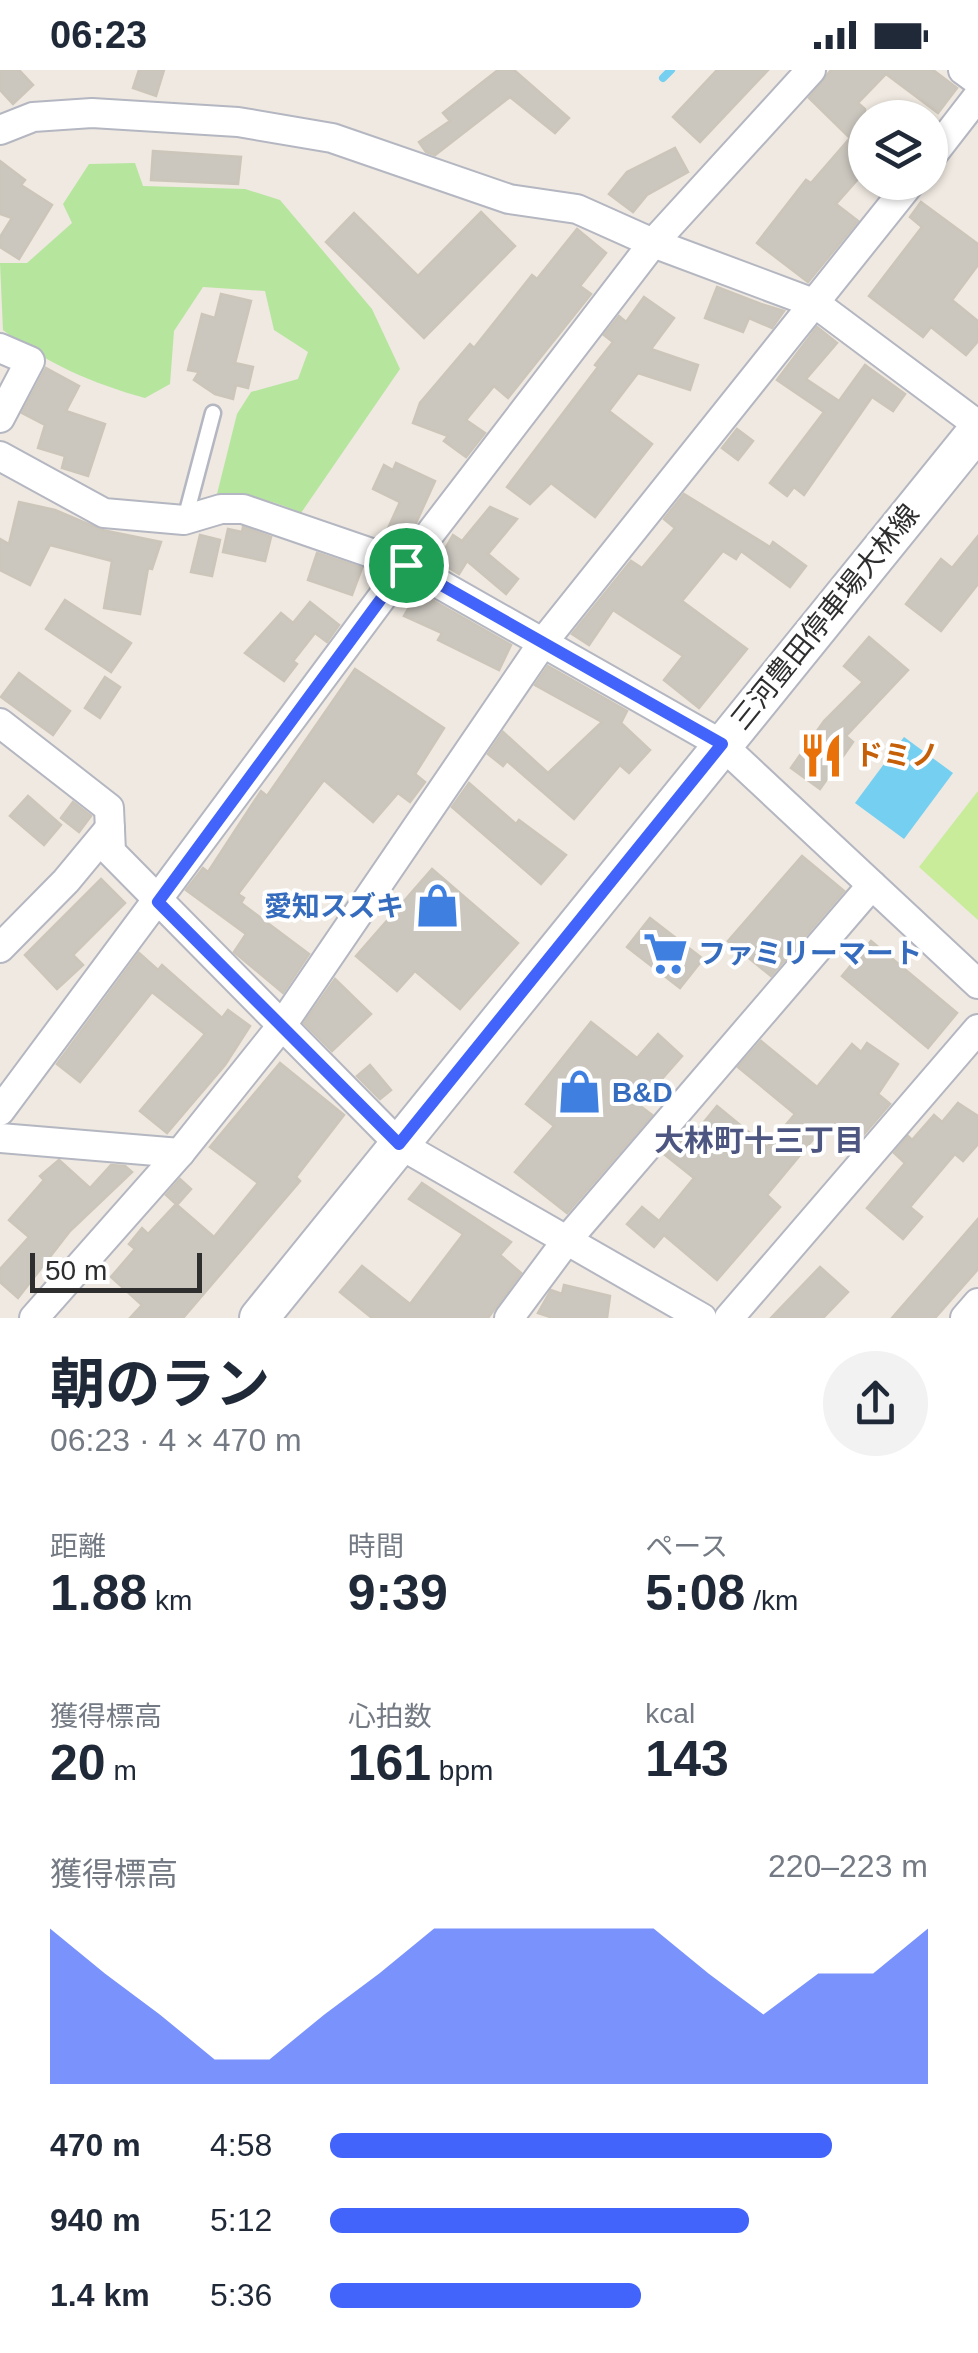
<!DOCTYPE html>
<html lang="ja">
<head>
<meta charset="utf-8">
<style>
  body { margin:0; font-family:Arial,"Noto Sans JP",sans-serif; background:#f2f2f3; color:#1f2937; height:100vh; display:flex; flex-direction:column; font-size:38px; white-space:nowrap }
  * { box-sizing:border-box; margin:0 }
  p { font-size:32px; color:#747a83 }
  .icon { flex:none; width:55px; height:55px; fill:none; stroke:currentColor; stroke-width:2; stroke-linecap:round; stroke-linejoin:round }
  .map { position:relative; height:1248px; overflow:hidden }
  .side { display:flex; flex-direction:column; background:#fff; flex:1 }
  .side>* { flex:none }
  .tools { position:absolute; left:848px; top:30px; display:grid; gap:20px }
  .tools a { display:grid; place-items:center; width:100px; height:100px; border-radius:50%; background:#fff; box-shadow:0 2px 8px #0004; font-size:50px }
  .scale { position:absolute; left:30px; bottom:25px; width:172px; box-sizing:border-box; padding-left:10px; border:5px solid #2e2e2e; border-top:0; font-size:28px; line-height:35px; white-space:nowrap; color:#2e2e2e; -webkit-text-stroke:8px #fff; paint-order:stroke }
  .pin { position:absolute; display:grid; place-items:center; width:85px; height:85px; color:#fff; margin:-42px; border:5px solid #fff; border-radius:50%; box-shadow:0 2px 10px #0007 }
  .round { display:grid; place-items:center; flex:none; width:105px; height:105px; border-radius:52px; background:#f2f2f3 }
  .summary { display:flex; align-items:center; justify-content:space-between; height:170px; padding:0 50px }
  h1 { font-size:55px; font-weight:700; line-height:75px }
  .figures { display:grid; grid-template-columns:repeat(3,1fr); gap:15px; height:170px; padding:10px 50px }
  .figures div { display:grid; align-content:center }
  .figures b { font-size:50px; font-weight:700 }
  .figures small { font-size:28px; font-weight:400 }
  .figures p { font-size:28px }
  .chart { height:280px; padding:20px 50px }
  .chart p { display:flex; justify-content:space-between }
  .chart svg { width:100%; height:180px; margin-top:10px; fill:#4264fb; opacity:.7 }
  ul { padding:0 50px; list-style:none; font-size:32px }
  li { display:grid; grid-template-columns:160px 120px 1fr; align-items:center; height:75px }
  li i { height:25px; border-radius:12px; background:#4264fb }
  .status { display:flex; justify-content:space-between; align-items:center; height:70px; padding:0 50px; background:#fff; direction:ltr }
  .status svg { height:28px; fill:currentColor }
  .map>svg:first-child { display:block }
  .green { fill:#b6e59e }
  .pitch { fill:#c9ec9a }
  .water { fill:#75cff0 }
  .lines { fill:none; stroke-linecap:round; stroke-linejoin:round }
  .stream { stroke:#75cff0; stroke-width:8 }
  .building { fill:#cbc7bf; stroke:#cbc5ba; stroke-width:2.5 }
  .service-casing { stroke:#b4b7c1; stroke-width:19 }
  .minor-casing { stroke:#b4b7c1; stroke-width:32 }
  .secondary-casing { stroke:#b4b7c1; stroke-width:42 }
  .service { stroke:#fff; stroke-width:14 }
  .minor { stroke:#fff; stroke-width:28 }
  .secondary { stroke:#fff; stroke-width:38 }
  .route-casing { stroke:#fff; stroke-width:20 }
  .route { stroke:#4264fb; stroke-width:12 }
  .labels { text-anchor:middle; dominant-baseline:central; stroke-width:8; stroke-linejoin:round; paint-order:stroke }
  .street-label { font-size:28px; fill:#2e2e2e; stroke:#fff }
  .food-label { font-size:28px; font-weight:bold; fill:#c56008; stroke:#fff; text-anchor:start }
  .shop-label { font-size:28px; font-weight:bold; fill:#366cbe; stroke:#fff; text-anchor:start }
  .neighbourhood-label { font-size:30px; font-weight:bold; fill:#4d5680; stroke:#fff }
</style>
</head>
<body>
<div class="status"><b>06:23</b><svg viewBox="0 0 49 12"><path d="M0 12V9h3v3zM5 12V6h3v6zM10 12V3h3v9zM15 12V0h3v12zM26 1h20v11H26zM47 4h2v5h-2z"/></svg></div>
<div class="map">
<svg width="978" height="1248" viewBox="0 0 978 1248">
  <rect width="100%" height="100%" fill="#efe9e1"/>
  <path class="green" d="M135,93L143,116L245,119L280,130L372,239L400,299L301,443C271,429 247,424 215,432L237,344L251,322L298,309L308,282L274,260L265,221L203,217L174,261L170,314L145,328C94,314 45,293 3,260L0,193H27L72,153L63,134L89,94Z"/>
  <polygon class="pitch" points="978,721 978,850 919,797"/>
  <polygon class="water" points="904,667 953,703 904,769 855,733"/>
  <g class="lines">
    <polyline class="stream" points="663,8 671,0"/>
  </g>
  <g class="building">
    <polygon points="0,0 19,0 33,15 13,34 0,20"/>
    <polygon points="139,0 164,0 156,26 133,18"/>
    <polygon points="498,0 514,0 569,48 555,63 510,27 435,85 426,82 419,72 450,51 443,43"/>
    <polygon points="717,0 768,0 700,72 673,47"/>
    <polygon points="831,0 933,0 957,18 938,43 886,4 858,33 865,39 865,101 836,134 858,151 808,212 757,173 806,110 811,113 850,68 809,28"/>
    <polygon points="675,78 688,102 647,125 633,142 609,124 627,102"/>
    <polygon points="153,81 241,87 238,114 151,110"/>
    <polygon points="0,91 25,110 21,115 52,135 19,189 0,177 0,167 12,148 0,144"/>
    <polygon points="921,132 978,174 978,195 952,230 978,251 978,271 966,285 931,257 923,267 869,226 922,157 910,147"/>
    <polygon points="481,142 515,176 424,268 326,172 354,143 418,206"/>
    <polygon points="577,159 606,183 580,216 591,224 508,328 494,316 466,350 485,363 466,387 444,371 448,366 413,353 420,333 470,274 474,278 532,205 537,209"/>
    <polygon points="717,217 761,234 784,241 772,258 749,248 743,262 705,248"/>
    <polygon points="221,224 251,231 235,293 253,297 248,318 236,315 233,329 215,324 194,310 199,302 188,300 202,244 215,248"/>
    <polygon points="644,227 674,248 651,279 698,295 690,320 638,303 609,341 652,374 595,447 551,413 530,434 507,417 598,297 595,295 613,272 604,265 619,246 626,252"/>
    <polygon points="817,257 837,273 806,309 839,331 865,295 905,324 893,341 872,327 804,425 794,417 787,426 770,413 824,342 777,310"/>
    <polygon points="46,298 79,316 66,341 105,354 88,406 62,398 65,386 38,378 45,355 22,343"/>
    <polygon points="737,359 753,371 738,390 722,378"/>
    <polygon points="396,393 435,411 416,453 400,474 384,467 400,432 373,419 384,395 393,400"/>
    <polygon points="684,424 770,477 773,472 806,496 790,517 741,481 736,489 723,481 682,531 747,579 699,638 664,610 683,586 613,540 589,575 572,564 631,491 642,498 675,458 664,449"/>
    <polygon points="19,432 55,440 102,460 161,472 152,499 148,498 140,544 104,538 112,491 50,475 30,515 0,500 0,469 9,474"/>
    <polygon points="490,437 517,449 488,484 518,509 506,524 467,491 459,504 438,491 453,465 462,471"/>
    <polygon points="243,457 271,467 265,491 223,482 228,459 242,462"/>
    <polygon points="200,465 220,470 212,506 191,502"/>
    <polygon points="978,466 978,514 941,561 906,534 941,489 952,498"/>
    <polygon points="317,483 362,498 352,525 308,510"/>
    <polygon points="418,522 511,575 499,600 438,570 442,563 404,546"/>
    <polygon points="65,530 131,573 111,602 46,559"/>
    <polygon points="310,532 339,555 327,572 315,563 293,591 297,594 284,611 245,583 281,543 293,553"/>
    <polygon points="869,567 908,600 846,666 853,672 820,719 791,698 824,651 863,612 844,596"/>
    <polygon points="548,596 627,641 621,653 650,680 629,703 620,695 574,749 507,691 503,696 488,684 503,662 548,703 602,652 535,615"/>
    <polygon points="355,599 444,658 415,704 425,712 410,732 398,723 373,752 324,710 238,824 244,828 241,833 309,884 283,923 234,882 246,864 186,820 203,798 208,802 261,721 267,726"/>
    <polygon points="19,603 70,641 53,665 1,627"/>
    <polygon points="105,607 120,617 100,648 85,638"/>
    <polygon points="469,713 516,754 519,750 566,785 541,814 452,737"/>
    <polygon points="28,726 61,755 44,775 10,746"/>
    <polygon points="73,732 91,746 79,762 61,748"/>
    <polygon points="802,786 844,821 771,906 728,871"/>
    <polygon points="432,799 518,873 460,939 415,901 397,921 356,886"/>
    <polygon points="101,809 125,833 73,885 83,895 57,919 25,885"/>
    <polygon points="650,848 703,889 680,918 627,877"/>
    <polygon points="871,871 957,943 928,978 842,906"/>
    <polygon points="139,883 158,900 162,895 222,948 228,940 250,956 225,995 167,1063 140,1041 205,964 152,922 80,1012 57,994"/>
    <polygon points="335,909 371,944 332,981 304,953"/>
    <polygon points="591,952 637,988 658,964 682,986 639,1035 652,1045 567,1143 515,1102 554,1056 526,1034"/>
    <polygon points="761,971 817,1017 852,974 861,982 867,973 898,994 878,1024 890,1034 853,1077 825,1055 767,1125 780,1137 717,1210 664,1165 654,1177 627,1154 642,1137 659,1151 694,1108 664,1084 683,1062 690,1069 717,1036 767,1077 795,1044 738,997"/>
    <polygon points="280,993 344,1045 296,1107 300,1111 183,1248 130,1248 142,1235 111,1207 135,1179 129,1174 142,1158 148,1164 176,1134 166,1125 180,1109 191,1119 177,1135 214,1167 258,1113 210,1077"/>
    <polygon points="370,995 391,1020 380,1029 357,1006"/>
    <polygon points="958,1033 978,1046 978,1074 963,1091 955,1084 910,1137 922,1147 903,1169 867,1138 905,1093 894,1083 908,1066 912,1070 934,1045 942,1052"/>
    <polygon points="59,1090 90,1118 111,1095 125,1096 132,1102 70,1161 18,1228 0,1212 0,1199 29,1167 9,1150 44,1110 40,1106"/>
    <polygon points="422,1113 511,1172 500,1185 521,1203 488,1248 372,1248 340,1222 362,1196 410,1234 461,1167 463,1164 409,1129"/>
    <polygon points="978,1149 978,1199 935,1248 892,1248"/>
    <polygon points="820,1197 848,1222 823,1248 771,1248"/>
    <polygon points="564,1215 610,1226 607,1248 553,1248 538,1243 551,1220 562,1224"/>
  </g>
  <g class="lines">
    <defs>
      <polyline id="service" points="185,449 213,343"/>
      <g id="minor">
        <polyline points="963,0 978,11"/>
        <polyline points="0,60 33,47 92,43 238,52 332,68 509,129 577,139 653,173 816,234 978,355"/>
        <polyline points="930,88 978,26"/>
        <polyline points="0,278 30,291 0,348"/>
        <polyline points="0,386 104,443 184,450 221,439 243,439 406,495 721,674 978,914"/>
        <polyline points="0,653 109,738 111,782 399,1074 702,1248"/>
        <polyline points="0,878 66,811 110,758"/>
        <polyline points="0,1041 406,495 653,173 811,0"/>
        <polyline points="0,1068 180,1083"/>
        <polyline points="34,1248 180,1083 280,958 544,571 911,112"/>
        <polyline points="509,1248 567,1170 872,815"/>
        <polyline points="729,1248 978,959"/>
        <polyline points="965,1248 978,1233"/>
      </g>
      <polyline id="secondary" points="259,1248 978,360"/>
    </defs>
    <use href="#service" class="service-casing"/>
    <use href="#minor" class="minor-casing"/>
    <use href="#secondary" class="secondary-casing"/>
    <use href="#service" class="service"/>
    <use href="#minor" class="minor"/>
    <use href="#secondary" class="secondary"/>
  </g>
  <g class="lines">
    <defs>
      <polygon id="route" points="406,495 722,674 399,1074 158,832"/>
    </defs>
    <use href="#route" class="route-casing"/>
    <use href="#route" class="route"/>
  </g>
  <defs>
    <symbol id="restaurant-bare" viewBox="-9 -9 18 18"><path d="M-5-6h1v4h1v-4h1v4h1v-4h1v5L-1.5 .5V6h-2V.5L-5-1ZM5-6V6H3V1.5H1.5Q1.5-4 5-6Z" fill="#e8710a" stroke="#fff" stroke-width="2.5" paint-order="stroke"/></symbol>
    <symbol id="shop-bare" viewBox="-9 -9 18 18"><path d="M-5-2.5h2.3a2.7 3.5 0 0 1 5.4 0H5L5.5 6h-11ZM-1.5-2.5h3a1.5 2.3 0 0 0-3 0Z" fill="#3f7fe0" stroke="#fff" stroke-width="2.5" paint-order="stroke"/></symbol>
    <symbol id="supermarket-bare" viewBox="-9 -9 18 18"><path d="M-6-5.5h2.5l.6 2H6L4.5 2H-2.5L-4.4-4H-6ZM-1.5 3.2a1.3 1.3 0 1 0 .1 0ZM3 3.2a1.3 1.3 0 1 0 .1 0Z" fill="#3f7fe0" stroke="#fff" stroke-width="2.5" paint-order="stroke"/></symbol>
  </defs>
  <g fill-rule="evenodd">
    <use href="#restaurant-bare" x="790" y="654" width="63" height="63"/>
    <use href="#shop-bare" x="406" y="804" width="63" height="63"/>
    <use href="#supermarket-bare" x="634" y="852" width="63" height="63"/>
    <use href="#shop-bare" x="548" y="990" width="63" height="63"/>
  </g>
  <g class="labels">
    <g class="street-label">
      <text transform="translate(825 547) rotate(-51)">三河豊田停車場大林線</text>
    </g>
    <g class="food-label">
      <text x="855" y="685">ドミノ</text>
    </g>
    <g class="shop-label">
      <text x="404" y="836" text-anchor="end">愛知スズキ</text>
      <text x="698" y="883">ファミリーマート</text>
      <text x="612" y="1022">B&amp;D</text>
    </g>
    <g class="neighbourhood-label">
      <text x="759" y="1070">大林町十三丁目</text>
    </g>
  </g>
</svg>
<div class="tools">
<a><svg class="icon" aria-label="layers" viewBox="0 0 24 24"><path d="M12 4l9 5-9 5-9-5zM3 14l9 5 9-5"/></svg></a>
</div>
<div class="scale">50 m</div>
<div class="pin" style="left:406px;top:495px;background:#1e9e55"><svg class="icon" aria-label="arrive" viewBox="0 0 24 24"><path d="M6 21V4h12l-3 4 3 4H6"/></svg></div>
</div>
<section class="side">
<div class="summary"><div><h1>朝のラン</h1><p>06:23 · 4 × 470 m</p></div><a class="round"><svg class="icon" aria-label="share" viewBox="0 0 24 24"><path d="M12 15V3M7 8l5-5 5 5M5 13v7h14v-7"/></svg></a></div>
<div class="figures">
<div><p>距離</p><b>1.88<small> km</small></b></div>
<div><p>時間</p><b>9:39</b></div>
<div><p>ペース</p><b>5:08<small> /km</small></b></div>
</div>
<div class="figures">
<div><p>獲得標高</p><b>20<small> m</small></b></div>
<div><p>心拍数</p><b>161<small> bpm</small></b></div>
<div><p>kcal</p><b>143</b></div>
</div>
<div class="chart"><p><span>獲得標高</span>220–223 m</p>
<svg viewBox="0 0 160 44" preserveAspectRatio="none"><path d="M0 44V6L10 17L20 27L30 38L40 38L50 27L60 17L70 6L80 6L90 6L100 6L110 6L120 17L130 27L140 17L150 17L160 6V44z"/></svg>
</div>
<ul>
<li><b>470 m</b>4:58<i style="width:84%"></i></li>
<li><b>940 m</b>5:12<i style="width:70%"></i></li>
<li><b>1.4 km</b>5:36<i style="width:52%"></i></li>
</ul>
</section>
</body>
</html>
